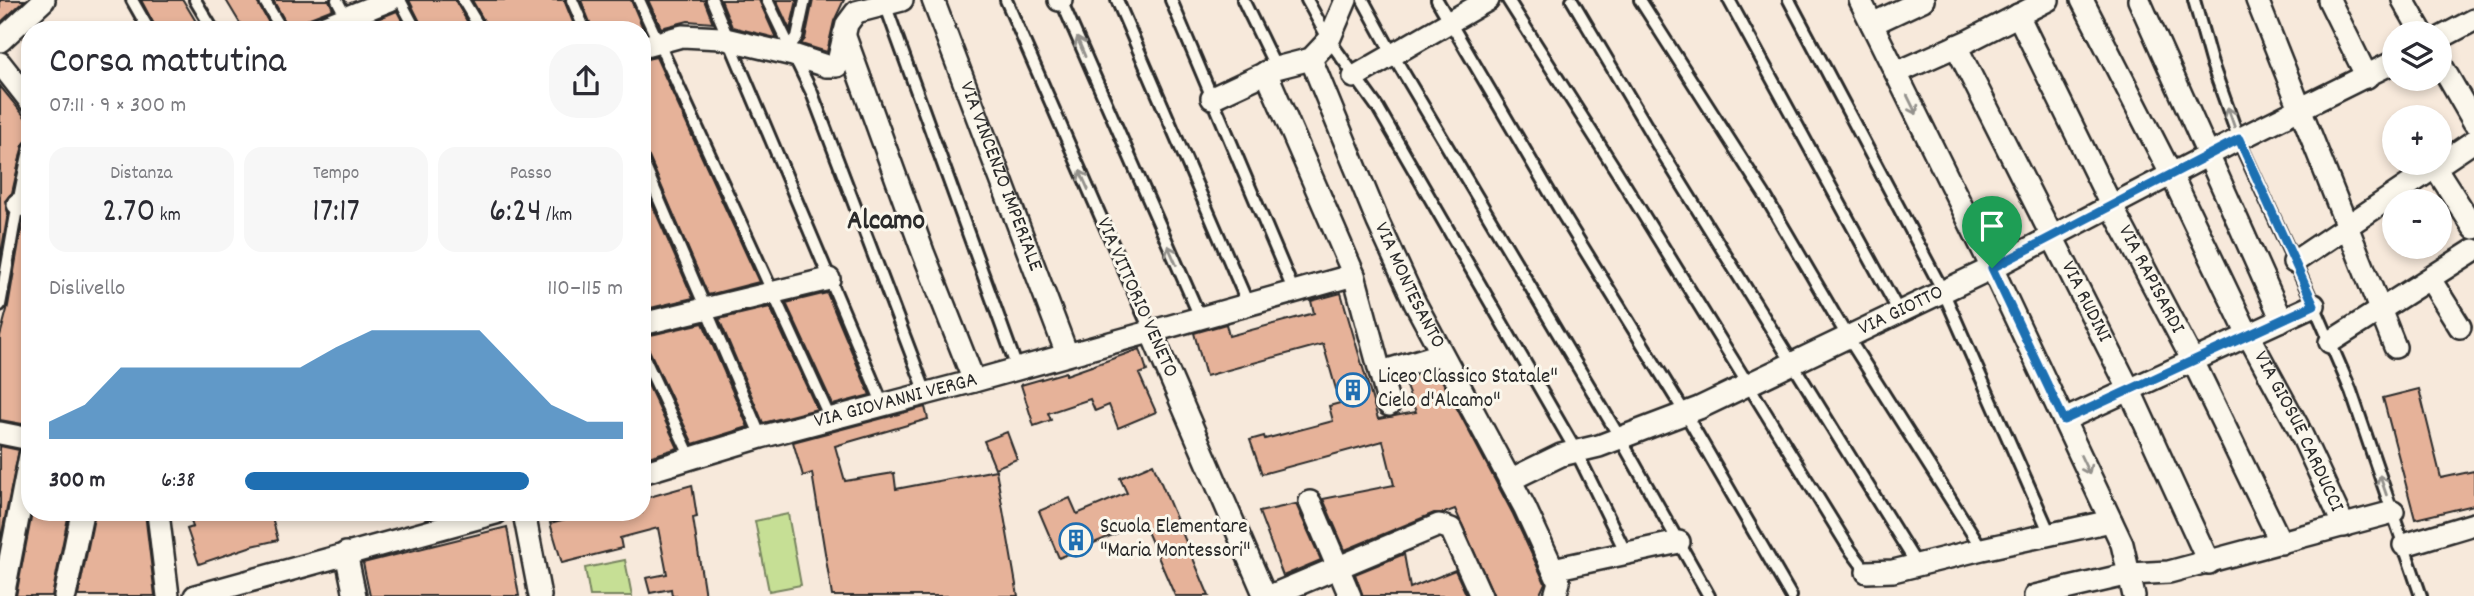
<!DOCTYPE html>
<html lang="it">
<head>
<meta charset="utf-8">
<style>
  body { margin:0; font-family:Dekko,sans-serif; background:#f7f7f7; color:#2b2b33; height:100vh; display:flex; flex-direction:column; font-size:26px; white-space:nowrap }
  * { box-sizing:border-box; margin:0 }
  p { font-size:23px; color:#7c7c81 }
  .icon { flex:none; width:38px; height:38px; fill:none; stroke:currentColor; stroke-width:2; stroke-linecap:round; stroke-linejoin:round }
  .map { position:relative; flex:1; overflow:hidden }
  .details { position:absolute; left:21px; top:21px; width:630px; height:500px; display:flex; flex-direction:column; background:#fff; border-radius:28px; box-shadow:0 4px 10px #0003 }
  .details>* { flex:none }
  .fabs { position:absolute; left:2382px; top:21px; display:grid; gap:14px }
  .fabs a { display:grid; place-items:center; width:70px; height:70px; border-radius:50%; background:#fff; box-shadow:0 4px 10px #0003; font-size:35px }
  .pin { position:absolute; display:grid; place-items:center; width:60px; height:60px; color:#fff; margin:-72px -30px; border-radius:50% 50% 50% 0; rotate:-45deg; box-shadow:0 0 7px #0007 }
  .pin .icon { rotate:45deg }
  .round { display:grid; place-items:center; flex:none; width:74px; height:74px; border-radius:28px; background:#f7f7f7 }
  .summary { display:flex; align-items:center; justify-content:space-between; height:119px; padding:0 28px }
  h1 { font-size:38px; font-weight:600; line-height:52px }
  .figures { display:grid; grid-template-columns:repeat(3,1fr); gap:10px; height:119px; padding:7px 28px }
  .figures div { display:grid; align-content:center; border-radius:18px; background:#f7f7f7; text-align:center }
  .figures b { font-size:35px; font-weight:600 }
  .figures small { font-size:19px; font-weight:400 }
  .figures p { font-size:19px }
  .chart { height:196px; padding:14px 28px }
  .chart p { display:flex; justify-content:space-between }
  .chart svg { width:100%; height:126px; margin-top:7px; fill:#1f6fb2; opacity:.7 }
  ul { padding:0 28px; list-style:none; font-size:23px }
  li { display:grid; grid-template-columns:112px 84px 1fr; align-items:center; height:52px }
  li i { height:18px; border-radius:9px; background:#1f6fb2 }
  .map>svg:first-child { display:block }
  .green { fill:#c6df95; stroke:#788560; stroke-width:2 }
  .building { fill:#e6b299; stroke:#2b2b2b; stroke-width:2 }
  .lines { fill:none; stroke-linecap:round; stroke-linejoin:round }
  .service-casing { stroke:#2b2b2b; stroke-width:16 }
  .minor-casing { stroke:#2b2b2b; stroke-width:26 }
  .service { stroke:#fbf7ec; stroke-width:10 }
  .minor { stroke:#fbf7ec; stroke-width:21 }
  .oneway { stroke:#93918c }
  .route-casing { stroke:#fff; stroke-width:14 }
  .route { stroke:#1f6fb2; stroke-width:9 }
  .labels { text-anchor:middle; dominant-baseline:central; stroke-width:6; stroke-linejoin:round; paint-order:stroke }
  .street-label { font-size:21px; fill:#2b2b2b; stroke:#fbf7ec }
  .poi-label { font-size:21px; fill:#2b2b2b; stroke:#fbf7ec; text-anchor:start }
  .district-label { font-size:28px; font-weight:bold; fill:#2b2b2b; stroke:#fbf7ec }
</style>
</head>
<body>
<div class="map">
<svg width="2474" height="596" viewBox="0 0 2474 596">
  <rect width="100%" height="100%" fill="#f7e9db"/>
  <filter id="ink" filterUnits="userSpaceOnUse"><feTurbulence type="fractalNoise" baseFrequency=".0143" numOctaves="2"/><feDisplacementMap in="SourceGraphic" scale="14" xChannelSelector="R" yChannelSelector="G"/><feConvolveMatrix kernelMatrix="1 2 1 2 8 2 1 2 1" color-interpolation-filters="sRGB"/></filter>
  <g filter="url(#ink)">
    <g class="green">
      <polygon points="788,514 801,585 769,591 755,521"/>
      <polygon points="625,560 632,596 590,596 585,568"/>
    </g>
    <g class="building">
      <polygon points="0,0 25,0 0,23"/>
      <polygon points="141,0 183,0 201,30 157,30"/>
      <polygon points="226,0 256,0 273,30 244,30"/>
      <polygon points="273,0 329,0 333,9 310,18 304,22 302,30 290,30"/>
      <polygon points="409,0 455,0 472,30 424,30"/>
      <polygon points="472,0 564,0 576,30 489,30"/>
      <polygon points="581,0 631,0 645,33 642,33 642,30 593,30"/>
      <polygon points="648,0 704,0 713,23 688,21 661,28"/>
      <polygon points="721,0 759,0 776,38 732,27"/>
      <polygon points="776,0 797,0 790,30"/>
      <polygon points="813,0 844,0 834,21 827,52 801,44 805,39"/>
      <polygon points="397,11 407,30 361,30 360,26"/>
      <polygon points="656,57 759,282 708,295 649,157 642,152 642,60"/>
      <polygon points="0,86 30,123 30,139 23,145 12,193 5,201 8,213 0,260"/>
      <polygon points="642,181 693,298 642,310"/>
      <polygon points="23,219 30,220 30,415 28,425 0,420 0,336 8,306"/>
      <polygon points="827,293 870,395 833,405 786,303"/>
      <polygon points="1341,293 1378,419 1416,412 1403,379 1436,369 1513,514 1545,583 1539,596 1494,596 1455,509 1444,513 1434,513 1345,550 1323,499 1394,485 1383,441 1262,474 1250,440 1264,436 1265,439 1333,421 1329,406 1340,403 1323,344 1206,376 1194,333 1226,324 1229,336 1314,313 1311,301"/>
      <polygon points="770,307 817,409 763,423 719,319"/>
      <polygon points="703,323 748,427 693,444 649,350 642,345 642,337"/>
      <polygon points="1140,349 1147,371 1139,374 1156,412 1118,428 1109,405 1095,411 1090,399 1048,413 1051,420 1034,426 1021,385 1066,372 1066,375"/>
      <polygon points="642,372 678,448 642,459"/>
      <polygon points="2419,389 2441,478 2474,471 2474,505 2415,519 2383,398"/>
      <polygon points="925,407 928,419 835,446 845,481 894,473 896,489 996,470 1018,596 832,596 812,473 803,476 793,442"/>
      <polygon points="1007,432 1017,459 995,468 984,441"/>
      <polygon points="0,446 19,450 0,542"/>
      <polygon points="1153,464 1209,596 1175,596 1143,522 1059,558 1039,511 1070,498 1077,514 1127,493 1120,478"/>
      <polygon points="692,485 697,517 693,518 705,596 672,596 671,589 650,593 646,578 667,574 658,528 620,538 622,548 562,563 550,523 589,513 642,513 642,499"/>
      <polygon points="1296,504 1321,560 1283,576 1259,512"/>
      <polygon points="32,513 69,513 52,596 16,596"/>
      <polygon points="95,513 145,513 155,596 78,596"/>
      <polygon points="188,513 271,513 278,540 252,546 199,564 187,529 193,527"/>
      <polygon points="507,527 519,596 370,596 363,563"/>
      <polygon points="1404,554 1410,588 1455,570 1467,596 1363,596 1355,574"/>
    </g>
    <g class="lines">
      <defs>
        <g id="service">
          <polyline points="132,0 149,30"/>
          <polyline points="195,0 213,30"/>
          <polyline points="264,0 282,30"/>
          <polyline points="337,0 353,30"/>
          <polyline points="400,0 416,30"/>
          <polyline points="463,0 481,30"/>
          <polyline points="572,0 585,30"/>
          <polyline points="639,0 830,418"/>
          <polyline points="712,0 883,405"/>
          <polyline points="767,0 812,93 926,393"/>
          <polyline points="1006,0 1151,332"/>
          <polyline points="1061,0 1200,317"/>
          <polyline points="1117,0 1248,304"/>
          <polyline points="1171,0 1294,292"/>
          <polyline points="1243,0 1276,68"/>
          <polyline points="1307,0 1329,40 1378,108 1576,451 1626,553"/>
          <polyline points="1363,0 1393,55 1620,438 1709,596"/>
          <polyline points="1437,0 1560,210 1685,413 1791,596"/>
          <polyline points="1508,0 1617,172 1849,548 1867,572"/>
          <polyline points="1572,0 1657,144 1917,565"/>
          <polyline points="1640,0 1764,194 1847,336 1982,549"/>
          <polyline points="1729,0 1899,312"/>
          <polyline points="1789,0 1943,291 2050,534"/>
          <polyline points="2194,0 2211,61 2242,148 2314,305 2351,391 2421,596"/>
          <polyline points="885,4 1017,368"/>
          <polyline points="789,47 797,37 805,0"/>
          <polyline points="642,160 761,437"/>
          <path d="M0,305C10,253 17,199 30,147"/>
          <polyline points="642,353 691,458"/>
        </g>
        <g id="minor">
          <path id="s1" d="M933,0L1067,354"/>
          <polyline points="1059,0 1061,0"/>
          <polyline points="1860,0 1992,268 2122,544 2134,596"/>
          <path id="s2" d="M2082,0L2171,174L2248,335L2297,425L2344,526"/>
          <polyline points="2139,0 2282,320"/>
          <polyline points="2257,0 2395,347"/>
          <polyline points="2329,0 2367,77"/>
          <polyline points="2403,0 2422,33"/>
          <path id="s3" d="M2018,15L2111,205L2193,361L2281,543"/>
          <polyline points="1872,24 1923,0"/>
          <polyline points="315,30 390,0"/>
          <polyline points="844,34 923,252 974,381"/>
          <polyline points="2440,38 2474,20"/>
          <polyline points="0,41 44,0"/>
          <path id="s4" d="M1956,46L2130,391L2209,563"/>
          <polyline points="642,47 682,36 721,38 793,55 826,66 837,66 847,24 856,12 902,0"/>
          <path id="s5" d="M1311,59L1378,222L1415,303L1525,508L1553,569L1559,582L1555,596"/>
          <polyline points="0,63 30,101"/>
          <polyline points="2440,63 2474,122"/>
          <polyline points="1266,72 1354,275 1389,405"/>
          <polyline points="1896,73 1970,40 2048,0"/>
          <polyline points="1354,77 1488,0"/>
          <polyline points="1212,98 1276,68 1311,59 1329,40 1346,0"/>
          <polyline points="2435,167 2474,228"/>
          <polyline points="18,204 30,207"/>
          <polyline points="2294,262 2474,141"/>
          <polyline points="2430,279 2460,327"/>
          <polyline points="642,324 829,279"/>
          <polyline points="1151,332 1265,596"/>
          <polyline points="2330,342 2474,250"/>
          <polyline points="1381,372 1441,354"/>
          <polyline points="2064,420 2314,305"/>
          <polyline points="0,433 30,439"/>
          <path id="s6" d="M642,473L761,437L974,381L1354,275"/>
          <path id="s7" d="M1510,480L1561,455L1599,446L1699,408L1992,268L2239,139L2394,62"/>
          <polyline points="1310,502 1350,596"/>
          <polyline points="158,513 168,596"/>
          <polyline points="524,513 540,596"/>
          <polyline points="2404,545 2474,524"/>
          <polyline points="346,553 355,596"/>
          <polyline points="1553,569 1679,542"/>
          <polyline points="1867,572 1893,571 1982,549 2111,521"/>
          <polyline points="3,596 30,456"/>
          <polyline points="65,596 82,513"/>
          <polyline points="195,596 496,513"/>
          <polyline points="1270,596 1439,525 1451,529 1481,596"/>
          <polyline points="2035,596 2130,574 2169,572 2393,512"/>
        </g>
      </defs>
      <use href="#service" class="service-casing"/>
      <use href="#minor" class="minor-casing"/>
      <use href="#service" class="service"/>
      <use href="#minor" class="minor"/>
    </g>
    <defs><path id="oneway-shaft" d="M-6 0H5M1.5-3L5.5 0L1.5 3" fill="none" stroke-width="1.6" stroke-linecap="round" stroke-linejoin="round" transform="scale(1.75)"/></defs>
    <g class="oneway">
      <use href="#oneway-shaft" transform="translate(1081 47) rotate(-113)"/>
      <use href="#oneway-shaft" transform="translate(1912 105) rotate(64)"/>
      <use href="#oneway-shaft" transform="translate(2231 117) rotate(-109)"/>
      <use href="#oneway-shaft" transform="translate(1084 180) rotate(-114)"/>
      <use href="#oneway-shaft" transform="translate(1172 255) rotate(-114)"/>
      <use href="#oneway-shaft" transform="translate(2085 465) rotate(65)"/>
      <use href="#oneway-shaft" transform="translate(2383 485) rotate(-109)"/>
    </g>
  </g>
  <g class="lines" filter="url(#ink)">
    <defs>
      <polygon id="route" points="2239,139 2314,305 2064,420 1992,268"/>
    </defs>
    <use href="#route" class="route-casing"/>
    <use href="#route" class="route"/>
  </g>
  <defs>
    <symbol id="building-ring" viewBox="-11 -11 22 22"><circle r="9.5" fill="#fbf7ec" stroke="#1f6fb2" stroke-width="1.5"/><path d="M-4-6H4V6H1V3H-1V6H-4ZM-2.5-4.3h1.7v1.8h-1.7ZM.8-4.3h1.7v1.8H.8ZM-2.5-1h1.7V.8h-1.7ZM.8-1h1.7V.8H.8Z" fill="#1f6fb2"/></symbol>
  </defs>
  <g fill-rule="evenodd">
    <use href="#building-ring" x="1334" y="371" width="38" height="38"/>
    <use href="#building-ring" x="1057" y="521" width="38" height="38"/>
  </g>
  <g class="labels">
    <g class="street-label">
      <text stroke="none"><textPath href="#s1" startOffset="189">VIA VINCENZO IMPERIALE</textPath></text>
      <text stroke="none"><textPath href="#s3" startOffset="296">VIA RAPISARDI</textPath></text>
      <text stroke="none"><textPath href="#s5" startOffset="247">VIA MONTESANTO</textPath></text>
      <text transform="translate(1136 298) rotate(66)">VIA VITTORIO VENETO</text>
      <text stroke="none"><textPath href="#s4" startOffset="287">VIA RUDINI</textPath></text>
      <text stroke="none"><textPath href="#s7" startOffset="427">VIA GIOTTO</textPath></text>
      <text stroke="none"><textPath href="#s6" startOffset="264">VIA GIOVANNI VERGA</textPath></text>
      <text stroke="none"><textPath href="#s2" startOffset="483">VIA GIOSUÈ CARDUCCI</textPath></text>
    </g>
    <g class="poi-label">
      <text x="1378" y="378">Liceo Classico Statale"<tspan x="1378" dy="24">Cielo d'Alcamo"</tspan></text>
      <text x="1100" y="528">Scuola Elementare<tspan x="1100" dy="24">"Maria Montessori"</tspan></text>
    </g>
    <g class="district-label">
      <text x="886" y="223">Alcamo</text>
    </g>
  </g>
</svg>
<div class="fabs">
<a><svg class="icon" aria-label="layers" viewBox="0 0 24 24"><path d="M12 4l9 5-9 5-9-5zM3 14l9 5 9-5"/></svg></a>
<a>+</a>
<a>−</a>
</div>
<div class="pin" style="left:1992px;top:268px;background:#1e9e55"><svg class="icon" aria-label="arrive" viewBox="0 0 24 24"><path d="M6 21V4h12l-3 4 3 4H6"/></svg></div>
<section class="details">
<div class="summary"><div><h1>Corsa mattutina</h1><p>07:11 · 9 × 300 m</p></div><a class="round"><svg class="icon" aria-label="share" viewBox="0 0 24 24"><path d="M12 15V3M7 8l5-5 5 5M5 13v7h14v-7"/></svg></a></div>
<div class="figures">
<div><p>Distanza</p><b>2.70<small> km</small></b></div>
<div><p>Tempo</p><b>17:17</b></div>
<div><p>Passo</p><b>6:24<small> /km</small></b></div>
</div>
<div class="chart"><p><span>Dislivello</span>110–115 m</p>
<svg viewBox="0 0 160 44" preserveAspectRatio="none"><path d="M0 44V38L10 32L20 19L30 19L40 19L50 19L60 19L70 19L80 12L90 6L100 6L110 6L120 6L130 19L140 32L150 38L160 38V44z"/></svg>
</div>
<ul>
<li><b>300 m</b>6:38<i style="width:75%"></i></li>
</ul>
</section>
</div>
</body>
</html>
